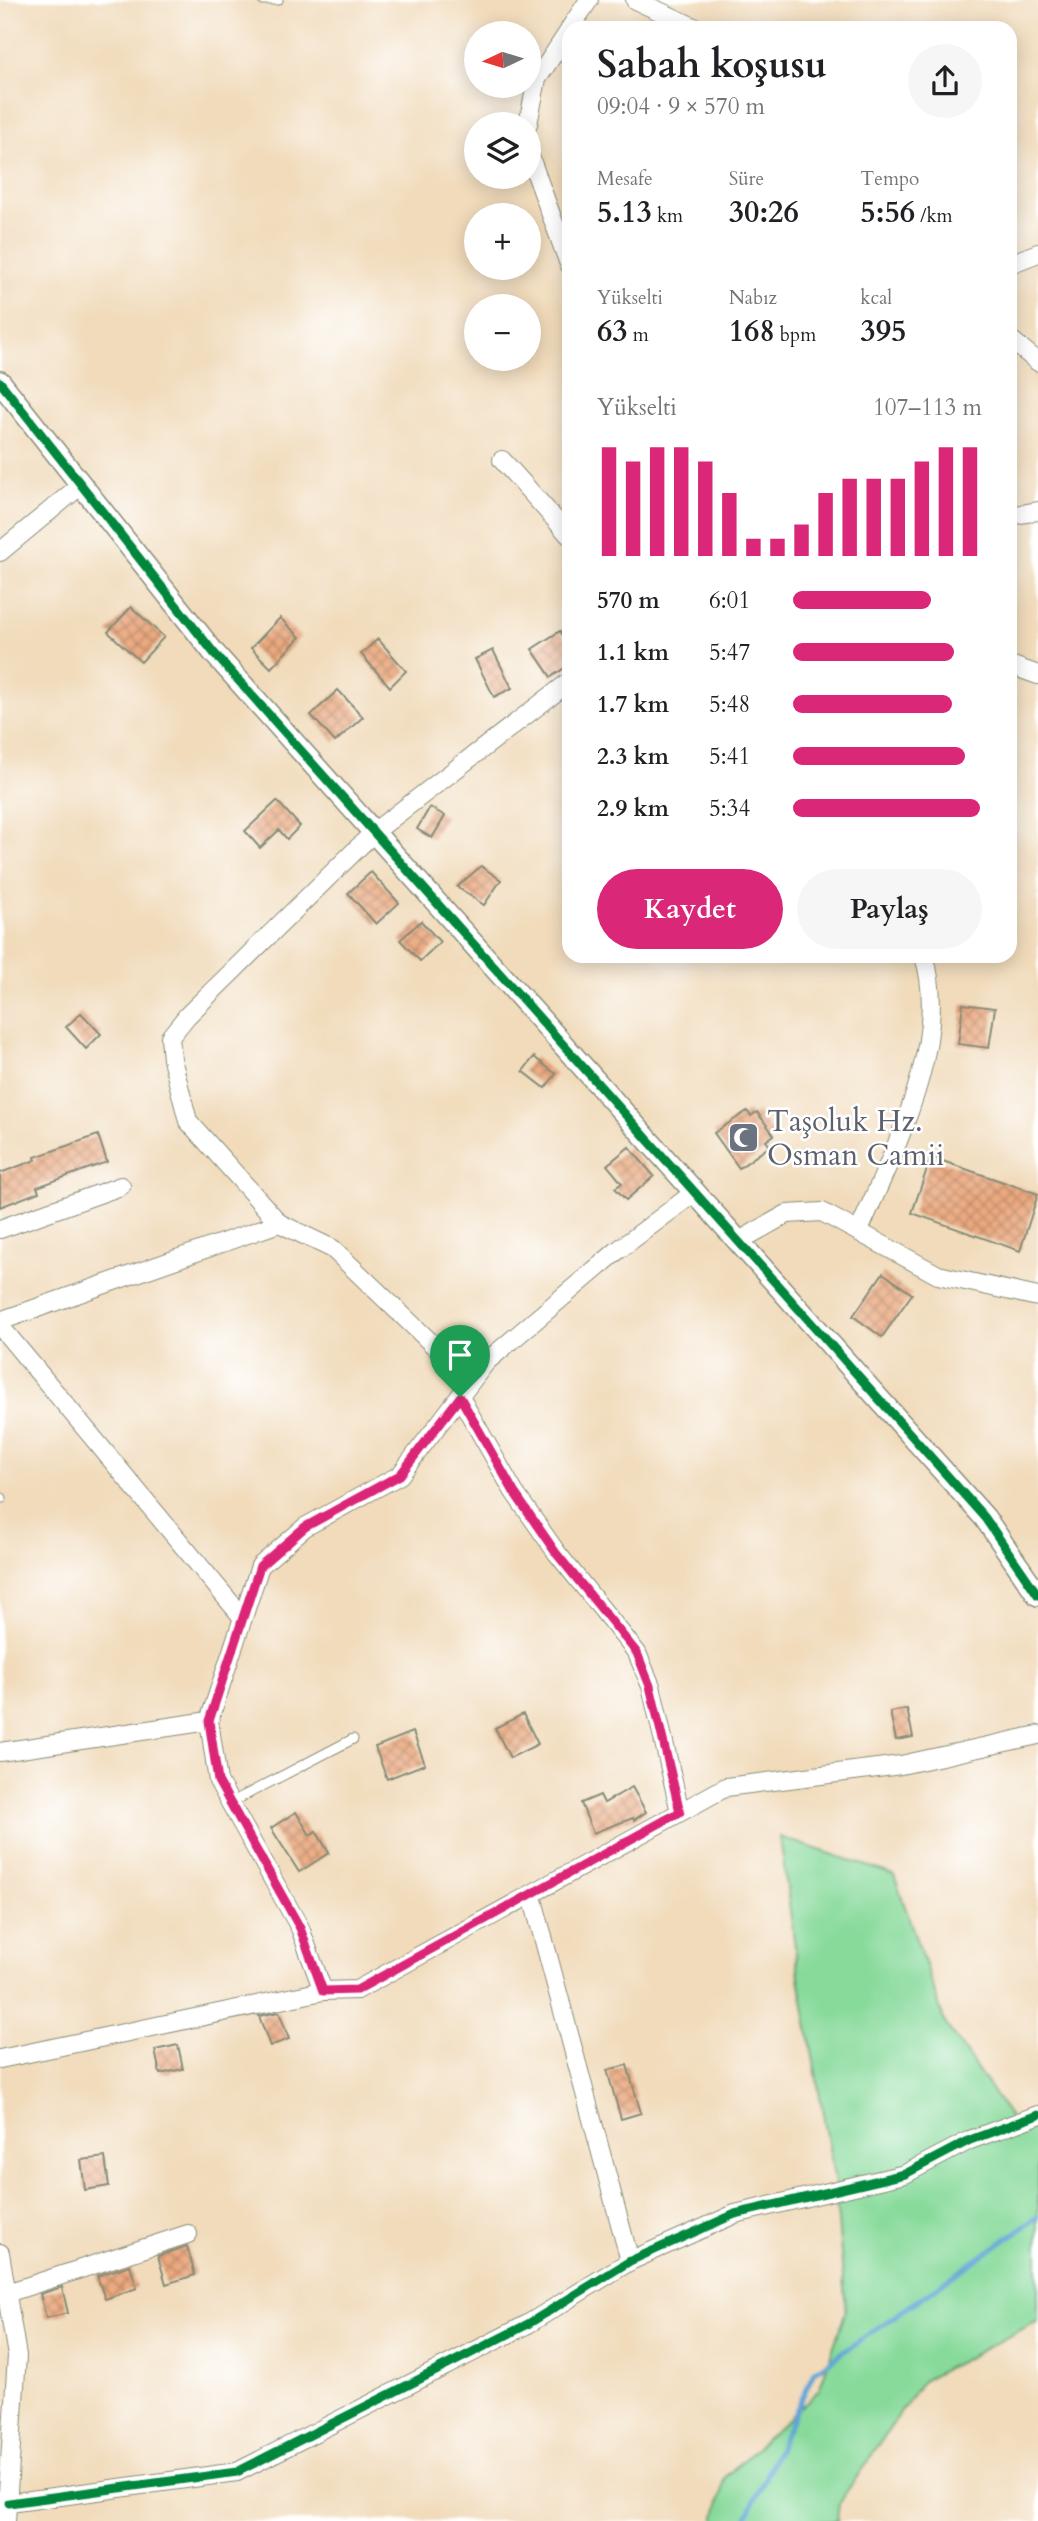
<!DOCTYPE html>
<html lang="tr">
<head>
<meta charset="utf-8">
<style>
  body { margin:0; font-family:Cardo,serif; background:#f6f6f6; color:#202124; height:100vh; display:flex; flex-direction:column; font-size:26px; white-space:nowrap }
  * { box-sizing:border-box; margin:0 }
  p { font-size:23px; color:#757577 }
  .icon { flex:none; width:38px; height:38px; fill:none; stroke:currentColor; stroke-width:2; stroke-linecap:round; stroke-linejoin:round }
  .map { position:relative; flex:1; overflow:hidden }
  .side { position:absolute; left:562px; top:21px; width:455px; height:942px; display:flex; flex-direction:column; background:#fff; border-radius:21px; box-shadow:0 4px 18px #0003 }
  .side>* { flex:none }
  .needle { width:46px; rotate:266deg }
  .tools { position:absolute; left:464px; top:21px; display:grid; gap:14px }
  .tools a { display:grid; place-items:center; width:77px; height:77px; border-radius:50%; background:#fff; box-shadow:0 4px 18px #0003; font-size:35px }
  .pin { position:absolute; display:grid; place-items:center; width:60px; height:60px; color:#fff; margin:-72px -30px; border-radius:50% 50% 50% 0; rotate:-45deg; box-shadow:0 0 7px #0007 }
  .pin .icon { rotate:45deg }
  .round { display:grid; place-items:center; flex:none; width:74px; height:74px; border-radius:37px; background:#f6f6f6 }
  .overview { display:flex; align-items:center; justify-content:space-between; height:119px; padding:0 35px }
  h1 { font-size:38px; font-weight:700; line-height:52px }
  .figures { display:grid; grid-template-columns:repeat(3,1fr); gap:10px; height:119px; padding:7px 35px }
  .figures div { display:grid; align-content:center }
  .figures b { font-size:30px; font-weight:700 }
  .figures small { font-size:19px; font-weight:400 }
  .figures p { font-size:19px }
  .chart { height:196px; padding:14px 35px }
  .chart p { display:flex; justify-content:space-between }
  .chart svg { width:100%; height:126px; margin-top:7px; stroke:#db2777; stroke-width:6 }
  .cta { display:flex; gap:14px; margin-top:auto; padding:14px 35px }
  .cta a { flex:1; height:80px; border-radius:42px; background:#db2777; color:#fff; font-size:28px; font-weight:700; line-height:80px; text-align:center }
  .cta a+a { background:#f6f6f6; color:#202124 }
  ul { padding:0 35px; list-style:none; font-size:23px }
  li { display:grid; grid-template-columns:112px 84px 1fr; align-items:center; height:52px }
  li i { height:18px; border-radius:9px; background:#db2777 }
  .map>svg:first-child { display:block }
  .grass { fill:#88da9b; stroke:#548c68; stroke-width:2 }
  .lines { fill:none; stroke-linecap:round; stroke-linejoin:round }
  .stream { stroke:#60a5d5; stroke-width:5 }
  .building { fill:url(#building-cross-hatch) }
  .service-casing { stroke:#888c78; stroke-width:11 }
  .minor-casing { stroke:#888c78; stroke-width:20 }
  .tertiary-casing { stroke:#888c78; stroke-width:24 }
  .service { stroke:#fff; stroke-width:9 }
  .minor { stroke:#fff; stroke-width:18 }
  .tertiary { stroke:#fff; stroke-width:21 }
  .cycleway-casing { stroke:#fff; stroke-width:13 }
  .cycleway { stroke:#00873e; stroke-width:9 }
  .route-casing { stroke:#fff; stroke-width:14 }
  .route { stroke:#db2777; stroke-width:9 }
  .labels { text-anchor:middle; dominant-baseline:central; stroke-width:5; stroke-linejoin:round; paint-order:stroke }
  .worship-label { font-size:30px; fill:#5b616d; stroke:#fff; text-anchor:start }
</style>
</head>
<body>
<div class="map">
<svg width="1038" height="2521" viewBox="0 0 1038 2521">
  <defs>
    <pattern id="building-cross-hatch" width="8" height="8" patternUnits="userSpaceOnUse" patternTransform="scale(1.75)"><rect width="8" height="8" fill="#eba97f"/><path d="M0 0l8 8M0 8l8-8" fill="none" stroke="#be8b69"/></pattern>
  </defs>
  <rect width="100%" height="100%" fill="#fff"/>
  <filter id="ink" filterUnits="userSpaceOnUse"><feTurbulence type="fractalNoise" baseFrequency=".0143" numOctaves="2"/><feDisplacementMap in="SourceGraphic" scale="14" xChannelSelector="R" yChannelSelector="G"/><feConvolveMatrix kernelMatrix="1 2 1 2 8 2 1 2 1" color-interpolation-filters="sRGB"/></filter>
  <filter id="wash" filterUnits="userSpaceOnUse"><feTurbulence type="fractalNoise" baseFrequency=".00686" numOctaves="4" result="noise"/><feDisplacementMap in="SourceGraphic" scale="28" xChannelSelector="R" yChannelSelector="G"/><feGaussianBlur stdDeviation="1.57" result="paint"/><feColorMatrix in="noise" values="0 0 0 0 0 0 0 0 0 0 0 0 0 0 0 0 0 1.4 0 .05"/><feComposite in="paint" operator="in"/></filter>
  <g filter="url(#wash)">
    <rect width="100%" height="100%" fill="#f1dbbb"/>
    <polygon class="grass" points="780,1837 894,1875 945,2023 1012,2120 1038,2124 1038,2321 922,2381 839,2503 837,2521 715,2521 726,2476 819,2390 846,2310 834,2176 800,1983"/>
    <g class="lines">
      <polyline class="stream" points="745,2521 814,2372 1038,2217"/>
    </g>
    <g id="blocks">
      <g class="building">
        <polygon points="131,607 164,637 141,662 108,632"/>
        <polygon points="280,618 300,637 271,668 251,648"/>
        <polygon points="560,631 569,645 569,665 551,677 532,649"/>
        <polygon points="378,639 406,671 390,687 361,654"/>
        <polygon points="493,650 512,688 494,697 475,659"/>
        <polygon points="338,690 363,717 335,742 311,715"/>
        <polygon points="277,801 300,826 287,839 279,830 260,848 245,831"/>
        <polygon points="430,807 445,816 432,838 417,829"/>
        <polygon points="481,866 501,880 484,905 457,887"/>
        <polygon points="371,872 399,903 376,924 348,893"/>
        <polygon points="421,921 440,942 420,961 400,940"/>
        <polygon points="963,1004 995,1008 989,1048 958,1044"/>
        <polygon points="81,1013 101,1034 86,1049 66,1027"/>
        <polygon points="534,1057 556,1074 545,1088 523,1071"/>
        <polygon points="747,1111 751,1116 757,1112 774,1135 766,1141 770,1146 739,1168 714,1133"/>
        <polygon points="98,1135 107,1162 37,1187 39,1192 0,1207 0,1173 36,1160 35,1157"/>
        <polygon points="629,1147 654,1176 626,1200 615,1188 622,1183 607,1165"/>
        <polygon points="931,1157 1038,1194 1020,1251 912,1213"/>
        <polygon points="883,1273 912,1294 882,1337 853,1316"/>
        <polygon points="907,1709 913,1737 896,1740 890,1712"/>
        <polygon points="523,1714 538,1744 510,1758 495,1728"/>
        <polygon points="413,1732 425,1764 387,1779 375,1747"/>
        <polygon points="632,1787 646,1812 634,1820 633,1818 593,1833 581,1803 600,1795 604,1803"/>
        <polygon points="296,1812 310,1835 316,1831 329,1853 299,1872 271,1828"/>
        <polygon points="279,2012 289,2039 270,2046 259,2016"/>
        <polygon points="178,2045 183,2069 160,2074 155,2050"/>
        <polygon points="627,2065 641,2113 621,2119 607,2070"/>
        <polygon points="105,2157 109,2186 85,2190 81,2160"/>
        <polygon points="187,2246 195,2275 166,2284 158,2256"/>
        <polygon points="130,2265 137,2288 105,2299 97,2276"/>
        <polygon points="62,2287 68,2313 46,2318 40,2294"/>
      </g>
    </g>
  </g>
  <g filter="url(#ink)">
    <use href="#blocks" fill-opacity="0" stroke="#888c78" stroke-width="2"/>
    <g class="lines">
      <defs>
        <g id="service">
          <polyline points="262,0 278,0"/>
          <polyline points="0,1498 2,1498"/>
          <polyline points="230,1803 353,1739"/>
        </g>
        <g id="minor">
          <polyline points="635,0 696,28"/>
          <polyline points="570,28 589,0"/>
          <polyline points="528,124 537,79 569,31"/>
          <polyline points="528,144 530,157 569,264"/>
          <polyline points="1010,264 1038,253"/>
          <polyline points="1010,339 1038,362"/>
          <polyline points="502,460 569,535"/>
          <polyline points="1010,516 1038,511"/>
          <polyline points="0,552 81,485"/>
          <polyline points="1010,665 1038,675"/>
          <polyline points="0,1229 121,1186"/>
          <path d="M859,1231C893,1152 951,1042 924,956"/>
          <polyline points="739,1241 787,1214 822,1212 938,1275 1038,1297"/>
          <polyline points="0,1321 279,1223"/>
          <polyline points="0,1326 243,1618"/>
          <polyline points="471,1381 333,1249 279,1223 188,1121 172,1059 170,1037 187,1016 374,832 569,682"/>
          <polyline points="460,1397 514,1492 557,1553 637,1653 651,1686 680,1812"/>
          <polyline points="0,1752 209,1721"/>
          <polyline points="532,1896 630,2261"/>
          <polyline points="323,1991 300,1928 218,1781 209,1721 260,1566 305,1527 400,1475 486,1362 617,1251 695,1192"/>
          <polyline points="0,2059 323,1991 357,1990 726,1787 901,1765 1038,1735"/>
          <polyline points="0,2253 17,2356 6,2521"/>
          <polyline points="7,2293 188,2234"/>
          <polyline points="9,2503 237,2472 528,2324 630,2261 735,2214 905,2174 970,2140 1038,2115"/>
        </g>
        <polyline id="tertiary" points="0,382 214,653 985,1518 1038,1595"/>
      </defs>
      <use href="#service" class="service-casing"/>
      <use href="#minor" class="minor-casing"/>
      <use href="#tertiary" class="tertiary-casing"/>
      <use href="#service" class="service"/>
      <use href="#minor" class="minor"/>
      <use href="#tertiary" class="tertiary"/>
      <defs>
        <g id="cycleway">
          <polyline points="0,382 214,653 985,1518 1038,1595"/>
          <polyline points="9,2503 237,2472 528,2324 630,2261 735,2214 905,2174 970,2140 1038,2115"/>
        </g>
      </defs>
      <use href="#cycleway" class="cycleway-casing"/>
      <use href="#cycleway" class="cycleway"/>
    </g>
  </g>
  <g class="lines" filter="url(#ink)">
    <defs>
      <polygon id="route" points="460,1397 514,1492 556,1553 637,1653 650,1686 680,1812 357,1990 323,1991 300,1928 218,1781 209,1721 260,1566 305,1527 400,1475"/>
    </defs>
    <use href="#route" class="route-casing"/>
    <use href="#route" class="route"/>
  </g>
  <defs>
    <symbol id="mosque-square" viewBox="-11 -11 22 22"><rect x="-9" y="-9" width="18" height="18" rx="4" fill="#6b7280" stroke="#fff"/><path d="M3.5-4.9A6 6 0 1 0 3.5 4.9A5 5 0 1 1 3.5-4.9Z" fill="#fff"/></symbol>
  </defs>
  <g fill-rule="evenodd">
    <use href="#mosque-square" x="726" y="1120" width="35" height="35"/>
  </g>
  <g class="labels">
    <g class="worship-label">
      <text x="767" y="1121">Taşoluk Hz.<tspan x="767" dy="34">Osman Camii</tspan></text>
    </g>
  </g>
</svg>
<div class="tools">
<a><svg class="needle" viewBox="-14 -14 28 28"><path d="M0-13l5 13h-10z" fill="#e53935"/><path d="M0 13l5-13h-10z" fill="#757577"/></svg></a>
<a><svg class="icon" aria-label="layers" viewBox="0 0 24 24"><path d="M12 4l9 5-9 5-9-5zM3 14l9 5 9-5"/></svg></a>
<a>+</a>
<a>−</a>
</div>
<div class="pin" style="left:460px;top:1397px;background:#1e9e55"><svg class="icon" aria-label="arrive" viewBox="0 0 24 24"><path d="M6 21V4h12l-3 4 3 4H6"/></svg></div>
<section class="side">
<div class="overview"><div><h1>Sabah koşusu</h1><p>09:04 · 9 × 570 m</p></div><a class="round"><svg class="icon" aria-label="share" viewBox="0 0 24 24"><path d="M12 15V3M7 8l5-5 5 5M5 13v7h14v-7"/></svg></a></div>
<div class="figures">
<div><p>Mesafe</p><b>5.13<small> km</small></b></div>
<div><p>Süre</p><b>30:26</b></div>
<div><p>Tempo</p><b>5:56<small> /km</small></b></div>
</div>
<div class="figures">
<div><p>Yükselti</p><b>63<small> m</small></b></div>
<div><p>Nabız</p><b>168<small> bpm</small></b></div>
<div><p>kcal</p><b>395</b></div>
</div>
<div class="chart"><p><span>Yükselti</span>107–113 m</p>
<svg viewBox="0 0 160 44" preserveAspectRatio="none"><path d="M5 44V6M15 44V11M25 44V6M35 44V6M45 44V11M55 44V22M65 44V38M75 44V38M85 44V33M95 44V22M105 44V17M115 44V17M125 44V17M135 44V11M145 44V6M155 44V6"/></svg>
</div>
<ul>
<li><b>570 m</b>6:01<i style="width:73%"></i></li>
<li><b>1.1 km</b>5:47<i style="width:85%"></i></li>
<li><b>1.7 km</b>5:48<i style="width:84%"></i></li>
<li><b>2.3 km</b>5:41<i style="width:91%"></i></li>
<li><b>2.9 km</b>5:34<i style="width:99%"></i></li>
</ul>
<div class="cta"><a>Kaydet</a><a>Paylaş</a></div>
</section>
</div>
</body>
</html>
